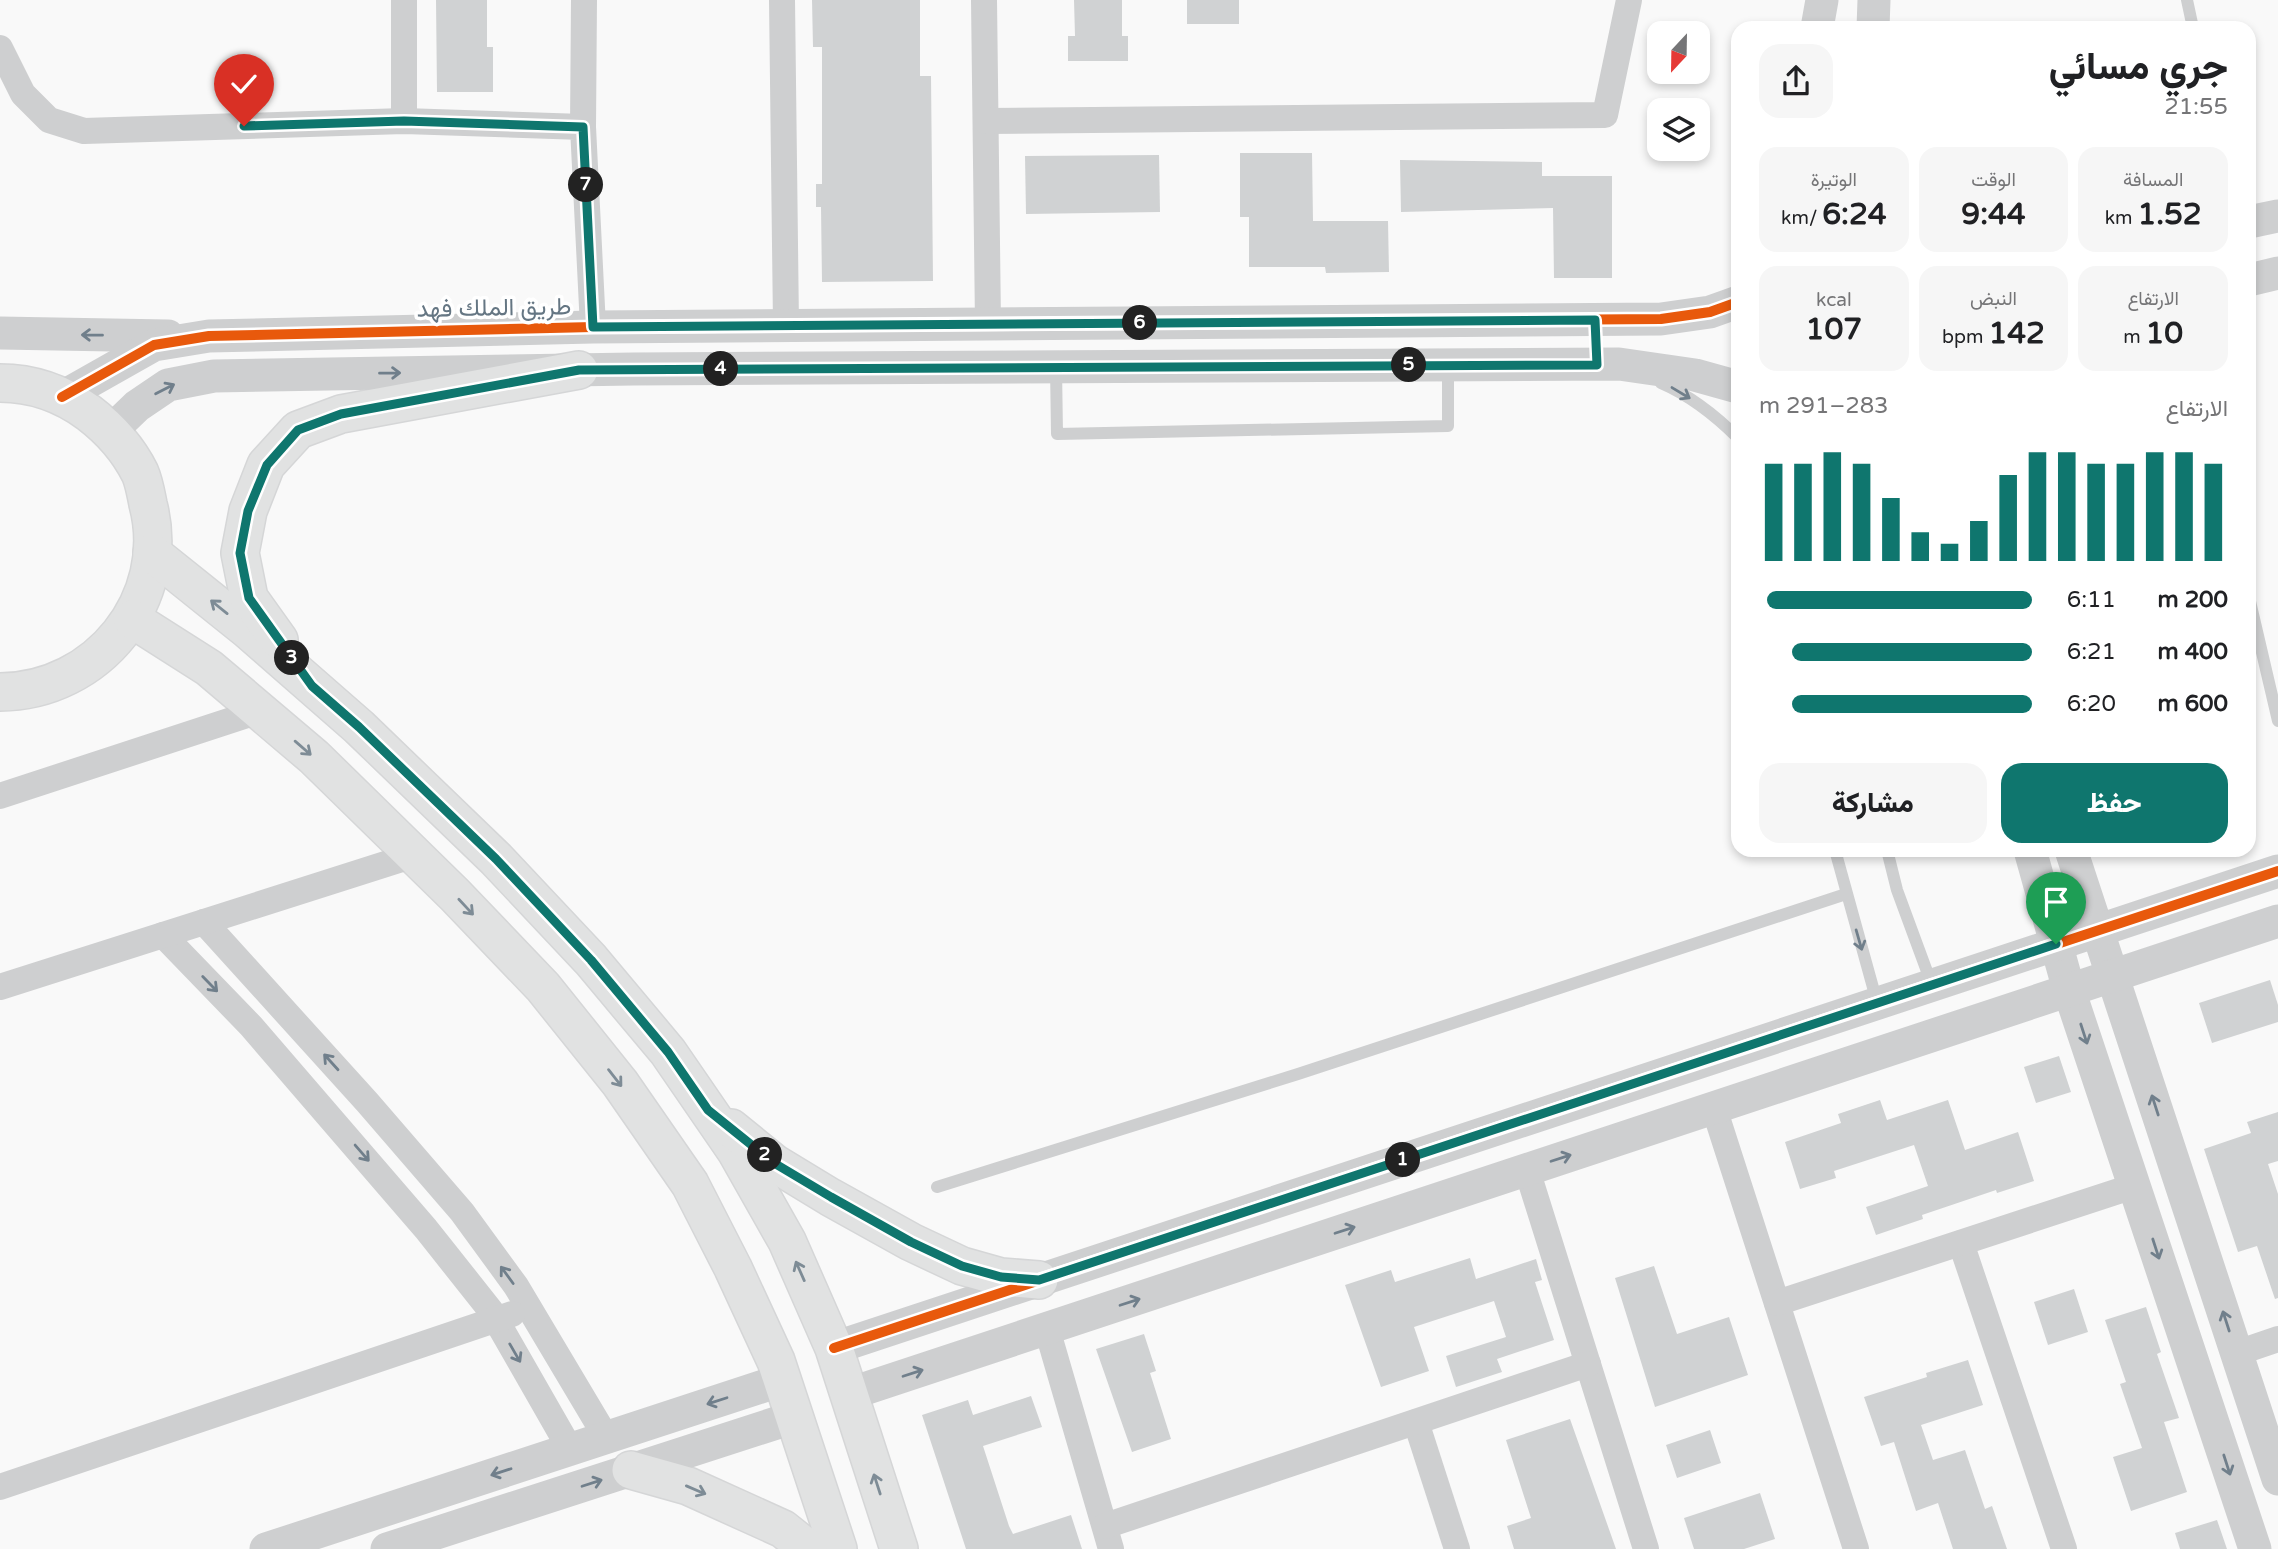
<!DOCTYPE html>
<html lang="ar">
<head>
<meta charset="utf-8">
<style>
  body { margin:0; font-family:"Varela Round",Vazirmatn,sans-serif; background:#f6f6f6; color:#202124; direction:rtl; height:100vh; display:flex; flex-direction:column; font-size:26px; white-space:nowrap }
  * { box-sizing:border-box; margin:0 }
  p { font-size:23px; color:#757577 }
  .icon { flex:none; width:38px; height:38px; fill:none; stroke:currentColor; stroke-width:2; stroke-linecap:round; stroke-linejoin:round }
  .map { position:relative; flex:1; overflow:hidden; direction:ltr }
  .sheet { position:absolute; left:1731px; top:21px; width:525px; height:836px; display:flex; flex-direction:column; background:#fff; border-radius:21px; box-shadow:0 4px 10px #0003; direction:rtl }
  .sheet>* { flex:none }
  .needle { width:46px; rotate:202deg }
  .tools { position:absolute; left:1647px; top:21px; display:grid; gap:14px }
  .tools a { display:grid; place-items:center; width:63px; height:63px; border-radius:14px; background:#fff; box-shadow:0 4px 10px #0003; font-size:35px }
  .pin { position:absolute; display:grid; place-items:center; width:60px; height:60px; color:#fff; margin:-72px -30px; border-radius:50% 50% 50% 0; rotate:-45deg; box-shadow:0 0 7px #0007 }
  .pin .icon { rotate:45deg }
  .km { position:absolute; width:35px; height:35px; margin:-18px; border-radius:50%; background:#222; color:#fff; font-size:19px; line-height:35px; text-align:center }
  .round { display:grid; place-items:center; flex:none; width:74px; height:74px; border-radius:21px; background:#f6f6f6 }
  .summary { display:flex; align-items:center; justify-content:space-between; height:119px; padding:0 28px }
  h1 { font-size:38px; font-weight:800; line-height:52px }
  .stats { display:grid; grid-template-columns:repeat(3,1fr); gap:10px; height:119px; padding:7px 28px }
  .stats div { display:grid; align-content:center; border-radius:18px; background:#f6f6f6; text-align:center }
  .stats b { font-size:30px; font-weight:800 }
  .stats small { font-size:19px; font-weight:400 }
  .stats p { font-size:19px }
  .chart { height:196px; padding:14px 28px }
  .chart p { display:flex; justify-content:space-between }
  .chart svg { width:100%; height:126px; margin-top:7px; stroke:#0f766e; stroke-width:6 }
  .cta { display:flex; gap:14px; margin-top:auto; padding:14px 28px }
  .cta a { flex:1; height:80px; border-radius:21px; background:#0f766e; color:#fff; font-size:28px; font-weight:800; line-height:80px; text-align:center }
  .cta a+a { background:#f6f6f6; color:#202124 }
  ul { padding:0 28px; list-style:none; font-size:23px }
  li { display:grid; grid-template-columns:112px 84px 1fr; align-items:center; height:52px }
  li i { height:18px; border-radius:9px; background:#0f766e }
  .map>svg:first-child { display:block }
  .building { fill:#d0d2d3 }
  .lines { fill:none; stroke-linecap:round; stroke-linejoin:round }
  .secondary-casing { stroke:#d5d6d7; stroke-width:40 }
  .service { stroke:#cecfd0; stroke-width:12 }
  .minor { stroke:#cecfd0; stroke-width:26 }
  .tertiary { stroke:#cecfd0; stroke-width:33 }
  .secondary { stroke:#e1e2e2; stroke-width:37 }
  .cycleway-casing { stroke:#fff; stroke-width:15 }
  .cycleway { stroke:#e8590c; stroke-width:10 }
  .oneway { stroke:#707f8b }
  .oneway2 { stroke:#7e8c96 }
  .route-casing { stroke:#fff; stroke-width:14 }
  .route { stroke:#0f766e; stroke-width:9 }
  .labels { text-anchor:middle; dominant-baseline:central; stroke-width:7; stroke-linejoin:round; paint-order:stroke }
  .street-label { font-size:24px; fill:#657683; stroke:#fff }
</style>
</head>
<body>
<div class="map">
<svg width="2278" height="1549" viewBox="0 0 2278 1549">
  <rect width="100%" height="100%" fill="#f9f9f9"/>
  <g class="building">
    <polygon points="436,0 487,0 487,47 493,47 493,92 437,92"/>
    <polygon points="812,0 920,0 920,76 931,76 933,281 822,282 821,207 816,207 816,184 822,184 822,47 813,47"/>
    <polygon points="1074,0 1122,0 1122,36 1128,36 1128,61 1068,61 1068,36 1075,36"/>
    <rect x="1187" y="0" width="52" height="24"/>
    <polygon points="1240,153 1312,153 1313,221 1388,221 1389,272 1326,273 1325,267 1249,267 1249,217 1240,217"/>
    <polygon points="1159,155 1160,212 1026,214 1025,156"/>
    <polygon points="1400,160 1542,162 1542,176 1612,176 1612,278 1554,278 1553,208 1401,212"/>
    <polygon points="2270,980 2278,1005 2278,1022 2212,1043 2199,1003"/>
    <polygon points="2059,1056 2071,1092 2036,1103 2024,1067"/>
    <polygon points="1880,1100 1887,1120 1948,1100 1965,1150 2018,1132 2034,1181 1997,1193 1996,1190 1922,1215 1923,1219 1876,1235 1866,1207 1928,1186 1914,1145 1834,1171 1836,1178 1800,1189 1785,1142 1841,1123 1838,1114"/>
    <polygon points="2278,1112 2278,1161 2268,1164 2278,1194 2278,1298 2275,1299 2257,1246 2238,1252 2204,1149 2251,1133 2247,1122"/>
    <polygon points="1470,1258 1476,1279 1536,1259 1542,1280 1535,1282 1554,1340 1497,1359 1502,1372 1456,1387 1446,1356 1506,1337 1494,1301 1414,1327 1429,1371 1381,1387 1345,1285 1391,1270 1395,1282"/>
    <polygon points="1654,1266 1677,1334 1729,1317 1748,1375 1655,1407 1615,1278"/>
    <polygon points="2074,1289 2088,1332 2048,1345 2034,1302"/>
    <polygon points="2146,1307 2161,1352 2157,1354 2179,1418 2164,1422 2187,1492 2131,1511 2113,1457 2142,1448 2120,1384 2126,1382 2105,1320"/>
    <polygon points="1144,1334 1156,1371 1150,1373 1171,1439 1132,1452 1096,1349"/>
    <polygon points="1968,1360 1983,1405 1921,1425 1933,1460 1965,1450 1985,1509 1992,1506 2007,1549 1953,1549 1938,1503 1916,1511 1894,1442 1881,1446 1864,1397 1927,1377 1926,1373"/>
    <polygon points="1031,1396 1042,1427 983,1446 1009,1526 1013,1534 1071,1515 1082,1549 966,1549 922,1415 968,1400 973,1415"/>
    <polygon points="1570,1419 1616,1549 1514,1549 1507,1526 1531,1518 1506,1440"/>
    <polygon points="1710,1430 1721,1463 1677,1478 1666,1445"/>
    <polygon points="1760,1493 1775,1539 1744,1549 1694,1549 1684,1518"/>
    <polygon points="2217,1520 2227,1549 2180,1549 2175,1533"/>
  </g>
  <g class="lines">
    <defs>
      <g id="secondary">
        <path d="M0,383C32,383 63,394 89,413C110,429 128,449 140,473C144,482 146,494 148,504C173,599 97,692 0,692"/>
        <polyline points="152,553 248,630 359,727 496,859 591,960 668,1052 736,1151 787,1241 834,1348 899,1549"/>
        <polyline points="132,619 209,668 314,757 455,895 543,987 620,1083 690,1184 733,1268 776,1361 838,1549"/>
        <polyline points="279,640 249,598 240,553 248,511 266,465 298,430 341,414 579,370"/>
        <polyline points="731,1128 774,1163 830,1197 911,1242 962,1266 1001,1277 1039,1280"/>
        <polyline points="631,1470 688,1486 783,1529 808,1549"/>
      </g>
    </defs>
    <use href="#secondary" class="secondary-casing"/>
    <g class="service">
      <polyline points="2187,0 2193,28"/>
      <polyline points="1056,367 1057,434 1448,426 1448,365"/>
      <path d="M1661,383C1691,396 1715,415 1738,438"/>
      <polyline points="2249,597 2278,721"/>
      <polyline points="1835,850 1877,1002"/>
      <polyline points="1887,850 1897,890 1932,985"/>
      <polyline points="937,1187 1298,1074 1846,894"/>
    </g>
    <g class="minor">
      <polyline points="782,0 786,325"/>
      <polyline points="984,0 988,324"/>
      <polyline points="0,48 23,94 49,120 84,131 404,121 583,127 593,327"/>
      <polyline points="404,121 404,0"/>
      <polyline points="986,121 1605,115 1629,0"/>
      <polyline points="583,127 584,0"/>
      <polyline points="0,796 259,711"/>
      <polyline points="204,922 367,1102 462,1212 516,1286 606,1437"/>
      <polyline points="163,935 251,1026 426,1229 491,1311 570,1449"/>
      <polyline points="0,987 414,855"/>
      <polyline points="1714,1108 1856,1549"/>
      <polyline points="1527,1170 1646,1549"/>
      <polyline points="1961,1243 2064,1549"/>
      <polyline points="1777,1303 2134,1186"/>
      <polyline points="1047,1329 1111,1549"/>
      <polyline points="2237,1353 2278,1339"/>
      <polyline points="1416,1422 1457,1549"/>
      <polyline points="0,1487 512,1314"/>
      <polyline points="1105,1526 1588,1364"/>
    </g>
    <g class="tertiary">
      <polyline points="1817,28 1822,0"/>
      <polyline points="1873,28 1874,0"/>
      <polyline points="2249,222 2278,216"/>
      <polyline points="2249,280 2278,273"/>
      <polyline points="0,333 168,336"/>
      <polyline points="62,397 154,345 209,336 593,327 1661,319 1710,312 1738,302"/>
      <polyline points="111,431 137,406 168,385 214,376 633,369 1619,364 1695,375 1738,387"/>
      <polyline points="2030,850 2069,990 2255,1549"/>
      <polyline points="2071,850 2278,1479"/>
      <polyline points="834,1348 2278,871"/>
      <polyline points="849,1394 2278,921"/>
      <polyline points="266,1549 782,1380"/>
      <polyline points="387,1549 795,1417"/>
    </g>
    <use href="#secondary" class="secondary"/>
    <defs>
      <g id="cycleway">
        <polyline points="62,397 154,345 209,336 593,327 1661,319 1710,312 1738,302"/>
        <polyline points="834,1348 2278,871"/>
      </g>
    </defs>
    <use href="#cycleway" class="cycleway-casing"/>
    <use href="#cycleway" class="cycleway"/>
  </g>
  <defs><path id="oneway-shaft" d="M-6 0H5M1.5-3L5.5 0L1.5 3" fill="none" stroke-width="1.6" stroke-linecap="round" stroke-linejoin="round" transform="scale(1.75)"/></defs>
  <g class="oneway">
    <use href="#oneway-shaft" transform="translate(92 335) rotate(-179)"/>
    <use href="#oneway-shaft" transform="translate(390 373) rotate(-1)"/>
    <use href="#oneway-shaft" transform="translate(165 389) rotate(-27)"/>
    <use href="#oneway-shaft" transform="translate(1681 393) rotate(31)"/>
    <use href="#oneway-shaft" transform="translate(1859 940) rotate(74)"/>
    <use href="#oneway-shaft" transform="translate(210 984) rotate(46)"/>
    <use href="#oneway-shaft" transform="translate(2084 1034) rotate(72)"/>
    <use href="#oneway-shaft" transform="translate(331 1062) rotate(-132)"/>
    <use href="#oneway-shaft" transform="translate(2155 1105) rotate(-108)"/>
    <use href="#oneway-shaft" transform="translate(362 1153) rotate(49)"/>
    <use href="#oneway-shaft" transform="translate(1561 1158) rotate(-18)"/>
    <use href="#oneway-shaft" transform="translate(1345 1230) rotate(-18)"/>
    <use href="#oneway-shaft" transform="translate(2156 1249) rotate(72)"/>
    <use href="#oneway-shaft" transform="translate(507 1275) rotate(-126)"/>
    <use href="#oneway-shaft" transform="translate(1130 1302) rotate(-18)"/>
    <use href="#oneway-shaft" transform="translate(2226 1321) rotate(-108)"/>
    <use href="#oneway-shaft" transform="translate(515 1353) rotate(60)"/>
    <use href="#oneway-shaft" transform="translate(913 1373) rotate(-18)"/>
    <use href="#oneway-shaft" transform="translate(717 1401) rotate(162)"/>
    <use href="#oneway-shaft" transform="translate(2227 1465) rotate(72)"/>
    <use href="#oneway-shaft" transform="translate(501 1472) rotate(162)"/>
    <use href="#oneway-shaft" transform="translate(592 1483) rotate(-18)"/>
  </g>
  <g class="oneway2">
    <use href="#oneway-shaft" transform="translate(219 607) rotate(-141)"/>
    <use href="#oneway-shaft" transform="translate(303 748) rotate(41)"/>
    <use href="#oneway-shaft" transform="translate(466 907) rotate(47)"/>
    <use href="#oneway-shaft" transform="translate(615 1078) rotate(52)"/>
    <use href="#oneway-shaft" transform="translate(800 1271) rotate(-114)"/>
    <use href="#oneway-shaft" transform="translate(877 1484) rotate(-108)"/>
    <use href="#oneway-shaft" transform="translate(696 1490) rotate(23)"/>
  </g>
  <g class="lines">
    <defs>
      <polyline id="route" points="244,126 404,121 583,127 593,327 1595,320 1597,365 579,370 341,414 298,430 267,465 248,511 240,553 249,598 312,686 359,727 496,859 591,960 668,1052 708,1110 774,1163 831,1197 911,1242 962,1266 1001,1277 1039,1280 2056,944"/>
    </defs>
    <use href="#route" class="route-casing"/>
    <use href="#route" class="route"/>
  </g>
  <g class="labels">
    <g class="street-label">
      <text transform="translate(494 308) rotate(-1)">طريق الملك فهد</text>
    </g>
  </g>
</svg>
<div class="tools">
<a><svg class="needle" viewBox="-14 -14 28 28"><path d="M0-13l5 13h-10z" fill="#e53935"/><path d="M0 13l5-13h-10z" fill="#757577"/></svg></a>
<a><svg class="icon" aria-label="layers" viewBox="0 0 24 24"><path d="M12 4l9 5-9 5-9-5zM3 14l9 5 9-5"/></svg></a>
</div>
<div class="pin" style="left:2056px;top:944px;background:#1e9e55"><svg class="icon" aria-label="arrive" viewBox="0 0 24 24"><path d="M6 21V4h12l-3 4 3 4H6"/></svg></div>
<div class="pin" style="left:244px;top:126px;background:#d93025"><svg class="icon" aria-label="check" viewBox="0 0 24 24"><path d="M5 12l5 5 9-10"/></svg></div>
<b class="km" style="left:1403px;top:1160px">1</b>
<b class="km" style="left:765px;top:1155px">2</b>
<b class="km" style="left:292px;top:658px">3</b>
<b class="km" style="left:721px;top:369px">4</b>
<b class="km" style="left:1409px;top:365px">5</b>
<b class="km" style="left:1140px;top:323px">6</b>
<b class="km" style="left:586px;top:185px">7</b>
<section class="sheet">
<div class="summary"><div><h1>جري مسائي</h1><p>21:55</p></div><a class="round"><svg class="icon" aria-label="share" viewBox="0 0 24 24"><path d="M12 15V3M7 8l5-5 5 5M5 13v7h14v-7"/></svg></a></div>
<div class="stats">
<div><p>المسافة</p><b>1.52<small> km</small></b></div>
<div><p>الوقت</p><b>9:44</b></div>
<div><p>الوتيرة</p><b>6:24<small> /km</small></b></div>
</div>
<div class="stats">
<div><p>الارتفاع</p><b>10<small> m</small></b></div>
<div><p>النبض</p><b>142<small> bpm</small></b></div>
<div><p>kcal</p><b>107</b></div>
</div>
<div class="chart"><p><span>الارتفاع</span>283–291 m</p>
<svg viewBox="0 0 160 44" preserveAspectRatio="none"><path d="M5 44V10M15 44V10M25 44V6M35 44V10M45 44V22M55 44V34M65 44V38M75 44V30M85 44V14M95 44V6M105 44V6M115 44V10M125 44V10M135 44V6M145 44V6M155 44V10"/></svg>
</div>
<ul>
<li><b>200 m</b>6:11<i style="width:97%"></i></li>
<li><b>400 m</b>6:21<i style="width:88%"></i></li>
<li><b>600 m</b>6:20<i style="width:88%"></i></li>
</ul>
<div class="cta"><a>حفظ</a><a>مشاركة</a></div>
</section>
</div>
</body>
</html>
